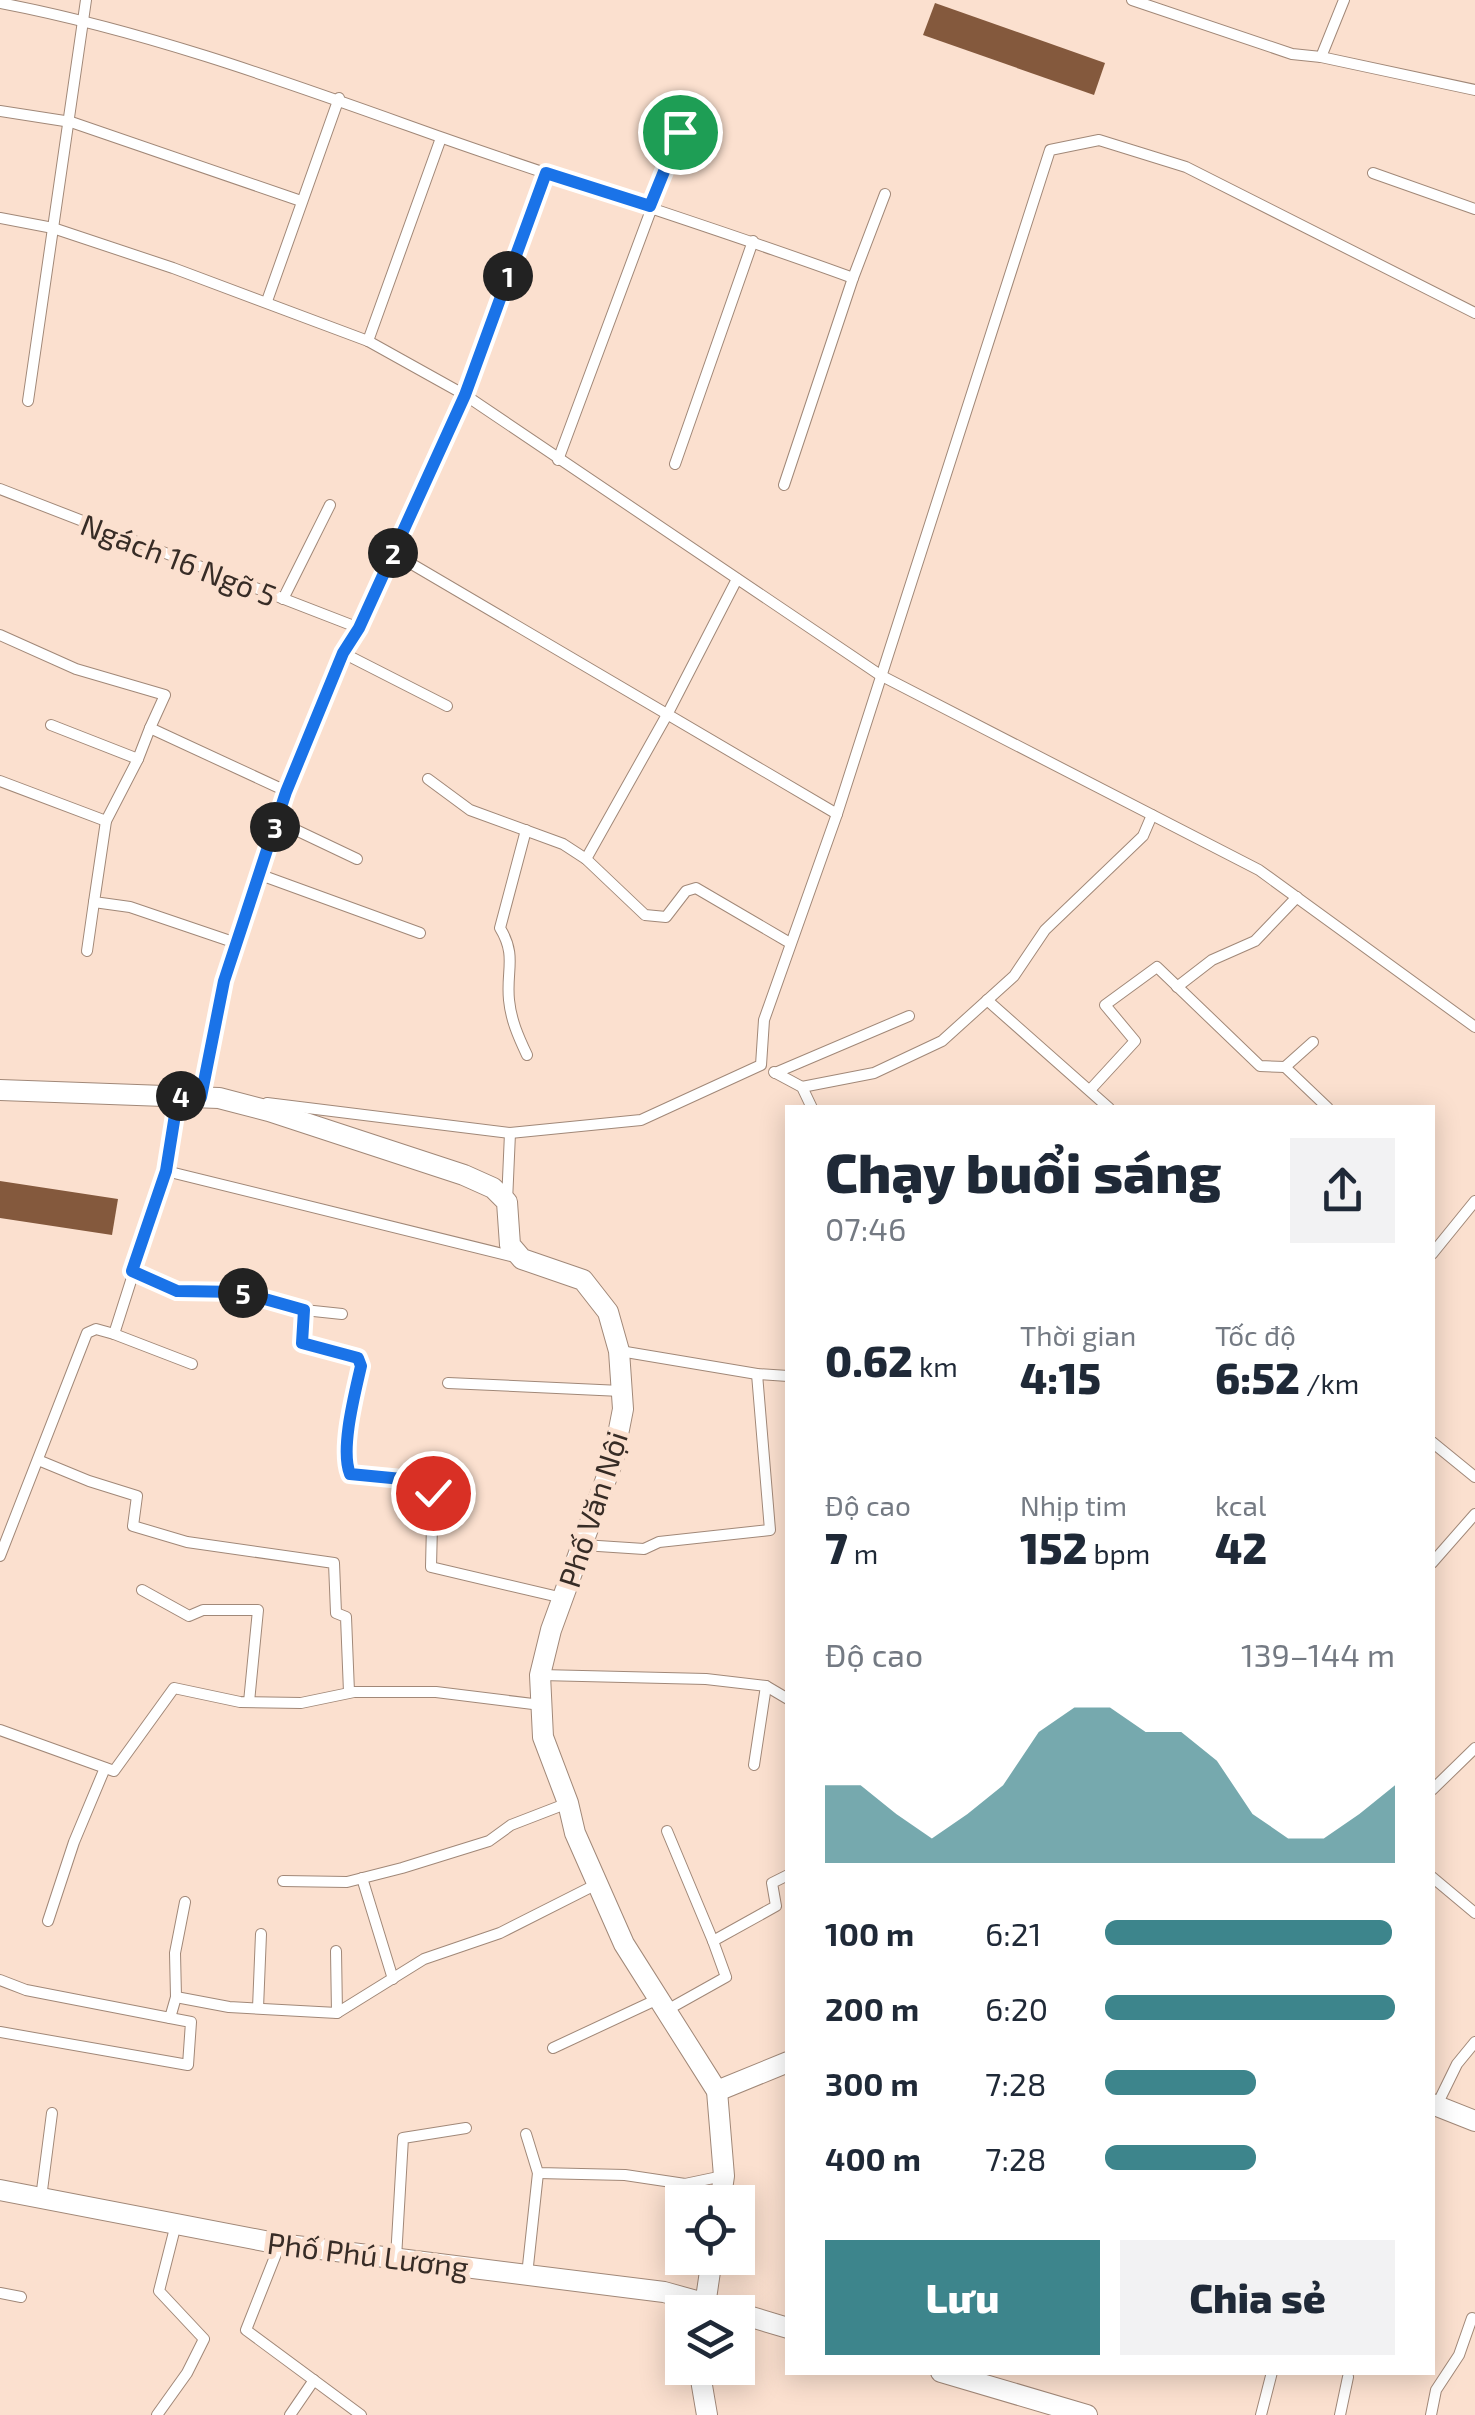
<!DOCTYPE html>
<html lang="vi">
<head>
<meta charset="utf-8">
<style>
  body { margin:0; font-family:"Exo 2",sans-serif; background:#f2f2f3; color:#1f2937; height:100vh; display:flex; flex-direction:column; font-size:38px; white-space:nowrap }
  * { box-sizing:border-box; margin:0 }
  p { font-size:32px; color:#747a83 }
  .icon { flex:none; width:55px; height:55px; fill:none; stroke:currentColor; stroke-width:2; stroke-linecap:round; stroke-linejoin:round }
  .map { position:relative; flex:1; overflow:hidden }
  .drawer { position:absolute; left:785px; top:1105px; width:650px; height:1270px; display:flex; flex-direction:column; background:#fff; border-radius:0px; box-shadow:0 5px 25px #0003 }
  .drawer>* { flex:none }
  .fabs { position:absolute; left:665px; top:2185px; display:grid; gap:20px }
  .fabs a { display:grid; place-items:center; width:90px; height:90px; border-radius:0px; background:#fff; box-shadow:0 5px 25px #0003; font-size:50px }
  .pin { position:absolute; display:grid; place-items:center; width:85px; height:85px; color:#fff; margin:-42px; border:5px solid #fff; border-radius:50%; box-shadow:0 2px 10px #0007 }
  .km { position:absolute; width:50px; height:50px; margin:-25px; border-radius:50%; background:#222; color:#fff; font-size:28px; line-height:50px; text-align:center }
  .round { display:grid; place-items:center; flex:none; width:105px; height:105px; border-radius:0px; background:#f2f2f3 }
  .summary { display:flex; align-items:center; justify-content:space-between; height:170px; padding:0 40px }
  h1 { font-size:55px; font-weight:800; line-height:75px }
  .figures { display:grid; grid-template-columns:repeat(3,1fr); gap:15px; height:170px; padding:10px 40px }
  .figures div { display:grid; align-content:center }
  .figures b { font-size:42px; font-weight:800 }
  .figures small { font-size:28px; font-weight:400 }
  .figures p { font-size:28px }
  .chart { height:280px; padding:20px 40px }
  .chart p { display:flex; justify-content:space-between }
  .chart svg { width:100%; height:180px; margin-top:10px; fill:#3d858c; opacity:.7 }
  .primary-button { display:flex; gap:20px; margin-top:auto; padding:20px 40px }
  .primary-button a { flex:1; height:115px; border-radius:0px; background:#3d858c; color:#fff; font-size:40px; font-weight:800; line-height:115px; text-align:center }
  .primary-button a+a { background:#f2f2f3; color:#1f2937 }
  ul { padding:0 40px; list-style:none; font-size:32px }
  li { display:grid; grid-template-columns:160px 120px 1fr; align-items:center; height:75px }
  li i { height:25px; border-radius:12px; background:#3d858c }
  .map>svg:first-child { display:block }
  .building { fill:#84593d }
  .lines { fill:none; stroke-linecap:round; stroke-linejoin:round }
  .service-casing { stroke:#a18878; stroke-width:12 }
  .minor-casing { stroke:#a18878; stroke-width:22 }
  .service { stroke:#fff; stroke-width:10 }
  .minor { stroke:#fff; stroke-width:20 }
  .route-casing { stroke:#fff; stroke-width:20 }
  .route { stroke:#1a73e8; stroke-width:12 }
  .labels { text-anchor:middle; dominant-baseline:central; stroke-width:10; stroke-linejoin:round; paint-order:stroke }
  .street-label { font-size:30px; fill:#372c26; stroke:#fbe0cf }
</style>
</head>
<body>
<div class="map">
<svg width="1475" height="2415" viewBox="0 0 1475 2415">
  <rect width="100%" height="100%" fill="#fbe0cf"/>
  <g class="building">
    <polygon points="935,3 1105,63 1094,95 923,35"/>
    <polygon points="0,1181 118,1199 112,1235 0,1218"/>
  </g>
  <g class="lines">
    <defs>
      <g id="service">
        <polyline points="1132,0 1292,54 1321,57 1475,90"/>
        <path d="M0,3C152,32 297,86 443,138C579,186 717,228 853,278"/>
        <polyline points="1321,57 1344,0"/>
        <polyline points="0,111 71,122 301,201"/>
        <polyline points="1373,173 1475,209"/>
        <polyline points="0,218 53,228 173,268 368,341 465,395 880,675 1259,870 1475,1027"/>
        <polyline points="267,301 339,98"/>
        <polyline points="368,341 441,138"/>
        <polyline points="28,401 86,0"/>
        <polyline points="558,460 680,132"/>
        <polyline points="675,464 753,241"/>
        <polyline points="784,485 853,278 885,194"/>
        <polyline points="0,489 359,628"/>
        <polyline points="393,553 837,814"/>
        <polyline points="283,599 330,505"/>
        <polyline points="0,635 76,669 165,695 150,728"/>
        <polyline points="343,653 447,706"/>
        <polyline points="51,725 138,759"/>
        <polyline points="428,779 470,810 563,844 586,859 645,915 666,917 686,891 696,888 790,943"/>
        <polyline points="0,781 106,821"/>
        <polyline points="277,821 357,859"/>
        <path d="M526,830L500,928C517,956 506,970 509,1000C511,1020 518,1036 527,1055"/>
        <polyline points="586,859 668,713 737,579"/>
        <polyline points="258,874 420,933"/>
        <polyline points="236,943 130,907 94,902 106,821 138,759 150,728 286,791"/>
        <polyline points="87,951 94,902"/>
        <polyline points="1177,987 1212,960 1255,941 1297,897"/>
        <polyline points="987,1000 1109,1108"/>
        <polyline points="1285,1067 1328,1108"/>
        <polyline points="774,1072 802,1087 812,1108"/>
        <polyline points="775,1073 909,1016"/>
        <polyline points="802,1087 874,1073 942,1041 1014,976 1045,930 1143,836 1152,815"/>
        <polyline points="1090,1090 1135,1041 1105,1005 1157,967 1260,1066 1285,1067 1313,1042"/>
        <polyline points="201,1096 224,981 286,791 343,653 359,628 465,395 546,173"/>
        <polyline points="267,1103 510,1133 641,1120 761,1065 764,1020 837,814 1050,150 1099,140 1186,167 1475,313"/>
        <polyline points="166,1171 519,1258"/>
        <polyline points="507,1202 510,1133"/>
        <polyline points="1432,1254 1475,1201"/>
        <polyline points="132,1271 177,1291 240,1292 304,1310 342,1314"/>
        <path d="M304,1310L302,1343L358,1358L361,1367C356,1393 340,1449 350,1474L433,1482L431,1567L563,1598"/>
        <polyline points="114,1334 192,1364"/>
        <polyline points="620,1351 757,1374 788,1376"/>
        <polyline points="448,1383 621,1391"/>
        <polyline points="1432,1442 1475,1477"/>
        <polyline points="38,1460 89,1481 137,1496 133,1526 187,1542 334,1563 336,1613 346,1617 349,1692"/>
        <polyline points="583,1545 644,1549 659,1542 770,1530 757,1374"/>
        <polyline points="0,1556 87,1333 96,1329 114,1334 166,1171 178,1097"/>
        <polyline points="1432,1563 1475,1514"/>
        <polyline points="142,1590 189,1616 203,1610 258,1610 249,1702"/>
        <polyline points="541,1675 706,1679 766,1686 788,1699"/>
        <polyline points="0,1730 114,1771 174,1688 240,1702 301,1703 354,1692 436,1692 541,1705"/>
        <polyline points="754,1765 766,1686"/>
        <polyline points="1432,1790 1475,1748"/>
        <polyline points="667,1831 713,1941"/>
        <polyline points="1432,1877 1475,1913"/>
        <polyline points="362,1878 393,1979"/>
        <polyline points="283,1881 347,1882 402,1868 489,1841 511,1825 568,1803"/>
        <polyline points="185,1902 175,1953 176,1997 229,2007 337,2013 424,1959 500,1933 597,1884"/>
        <polyline points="48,1921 74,1842 105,1768"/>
        <polyline points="336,1951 337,2013"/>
        <polyline points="0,1980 26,1990 170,2018 176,1997"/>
        <polyline points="258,2008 261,1934"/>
        <polyline points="667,2010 726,1977 713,1941 776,1906 772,1883 788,1875"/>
        <polyline points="0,2032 188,2065 191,2022 170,2018"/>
        <polyline points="553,2048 658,1999"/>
        <polyline points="1435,2109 1457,2064 1475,2042"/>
        <polyline points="526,2134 538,2173 625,2175 685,2184 723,2176"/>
        <polyline points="41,2198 52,2113"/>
        <polyline points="280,2244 246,2330 361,2415"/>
        <polyline points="396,2258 403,2138 466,2128"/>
        <polyline points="527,2275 538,2173"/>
        <polyline points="0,2293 21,2297"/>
        <polyline points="157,2415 187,2373 204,2339 159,2291 176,2224"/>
        <polyline points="290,2415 314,2380"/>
        <polyline points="1261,2415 1272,2372"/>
        <polyline points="1340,2415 1348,2377"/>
        <polyline points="1431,2415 1436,2390 1459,2355 1472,2318"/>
      </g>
      <g id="minor">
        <polyline points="0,1090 219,1098 269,1111 464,1175 493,1188 507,1202 510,1245 522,1259 583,1280 608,1312 619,1351 623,1409 613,1460 551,1630 540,1675 543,1737 568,1803 575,1833 624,1944 717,2091 724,2176 720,2202"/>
        <polyline points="717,2091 788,2062"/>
        <polyline points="1432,2104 1475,2121"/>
        <polyline points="0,2190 280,2244 664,2292 736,2312"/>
        <polyline points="704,2312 712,2258"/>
        <polyline points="738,2313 788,2328"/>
        <polyline points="699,2368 707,2415"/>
        <polyline points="941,2372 1087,2415"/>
      </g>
    </defs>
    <use href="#service" class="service-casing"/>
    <use href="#minor" class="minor-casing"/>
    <use href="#service" class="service"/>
    <use href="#minor" class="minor"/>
  </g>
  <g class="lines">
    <defs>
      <path id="route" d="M433,1493V1482L350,1474C340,1449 355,1393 361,1366L358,1358L302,1343L304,1310L240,1292L177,1291L132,1271L166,1171L178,1096L201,1097L224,981L286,792L343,653L359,628L465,395L546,173L650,206L680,132"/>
    </defs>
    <use href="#route" class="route-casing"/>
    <use href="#route" class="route"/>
  </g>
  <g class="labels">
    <g class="street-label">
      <text transform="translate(179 559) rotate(21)">Ngách 16 Ngõ 5</text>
      <text transform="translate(592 1509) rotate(-72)">Phố Văn Nội</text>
      <text transform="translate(368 2254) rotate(7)">Phố Phú Lương</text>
    </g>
  </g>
</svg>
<div class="fabs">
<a><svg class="icon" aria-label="locate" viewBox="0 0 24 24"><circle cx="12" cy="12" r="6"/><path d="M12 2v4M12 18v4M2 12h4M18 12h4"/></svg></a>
<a><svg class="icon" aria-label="layers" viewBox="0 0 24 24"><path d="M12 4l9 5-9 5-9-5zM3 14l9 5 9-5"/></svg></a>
</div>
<div class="pin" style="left:680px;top:132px;background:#1e9e55"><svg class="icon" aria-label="arrive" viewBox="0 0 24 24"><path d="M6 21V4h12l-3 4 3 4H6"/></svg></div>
<div class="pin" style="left:433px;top:1493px;background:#d93025"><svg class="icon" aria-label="check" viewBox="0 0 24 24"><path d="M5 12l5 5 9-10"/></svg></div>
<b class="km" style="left:508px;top:276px">1</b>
<b class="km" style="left:393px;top:553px">2</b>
<b class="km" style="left:275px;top:827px">3</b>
<b class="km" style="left:181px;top:1096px">4</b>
<b class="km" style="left:243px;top:1293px">5</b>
<section class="drawer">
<div class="summary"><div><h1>Chạy buổi sáng</h1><p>07:46</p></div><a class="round"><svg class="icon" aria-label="share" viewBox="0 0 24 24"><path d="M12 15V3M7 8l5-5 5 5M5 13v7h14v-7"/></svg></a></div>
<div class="figures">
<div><b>0.62<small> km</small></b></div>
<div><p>Thời gian</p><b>4:15</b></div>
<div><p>Tốc độ</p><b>6:52<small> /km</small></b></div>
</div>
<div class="figures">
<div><p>Độ cao</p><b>7<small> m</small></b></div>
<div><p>Nhịp tim</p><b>152<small> bpm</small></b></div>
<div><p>kcal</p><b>42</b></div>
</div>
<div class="chart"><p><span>Độ cao</span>139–144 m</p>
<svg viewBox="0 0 160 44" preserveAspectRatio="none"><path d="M0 44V25L10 25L20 32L30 38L40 32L50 25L60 12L70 6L80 6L90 12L100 12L110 19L120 32L130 38L140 38L150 32L160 25V44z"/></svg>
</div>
<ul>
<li><b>100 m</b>6:21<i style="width:99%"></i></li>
<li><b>200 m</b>6:20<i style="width:100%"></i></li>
<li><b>300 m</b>7:28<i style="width:52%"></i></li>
<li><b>400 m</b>7:28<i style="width:52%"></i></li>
</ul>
<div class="primary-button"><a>Lưu</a><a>Chia sẻ</a></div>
</section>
</div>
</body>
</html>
